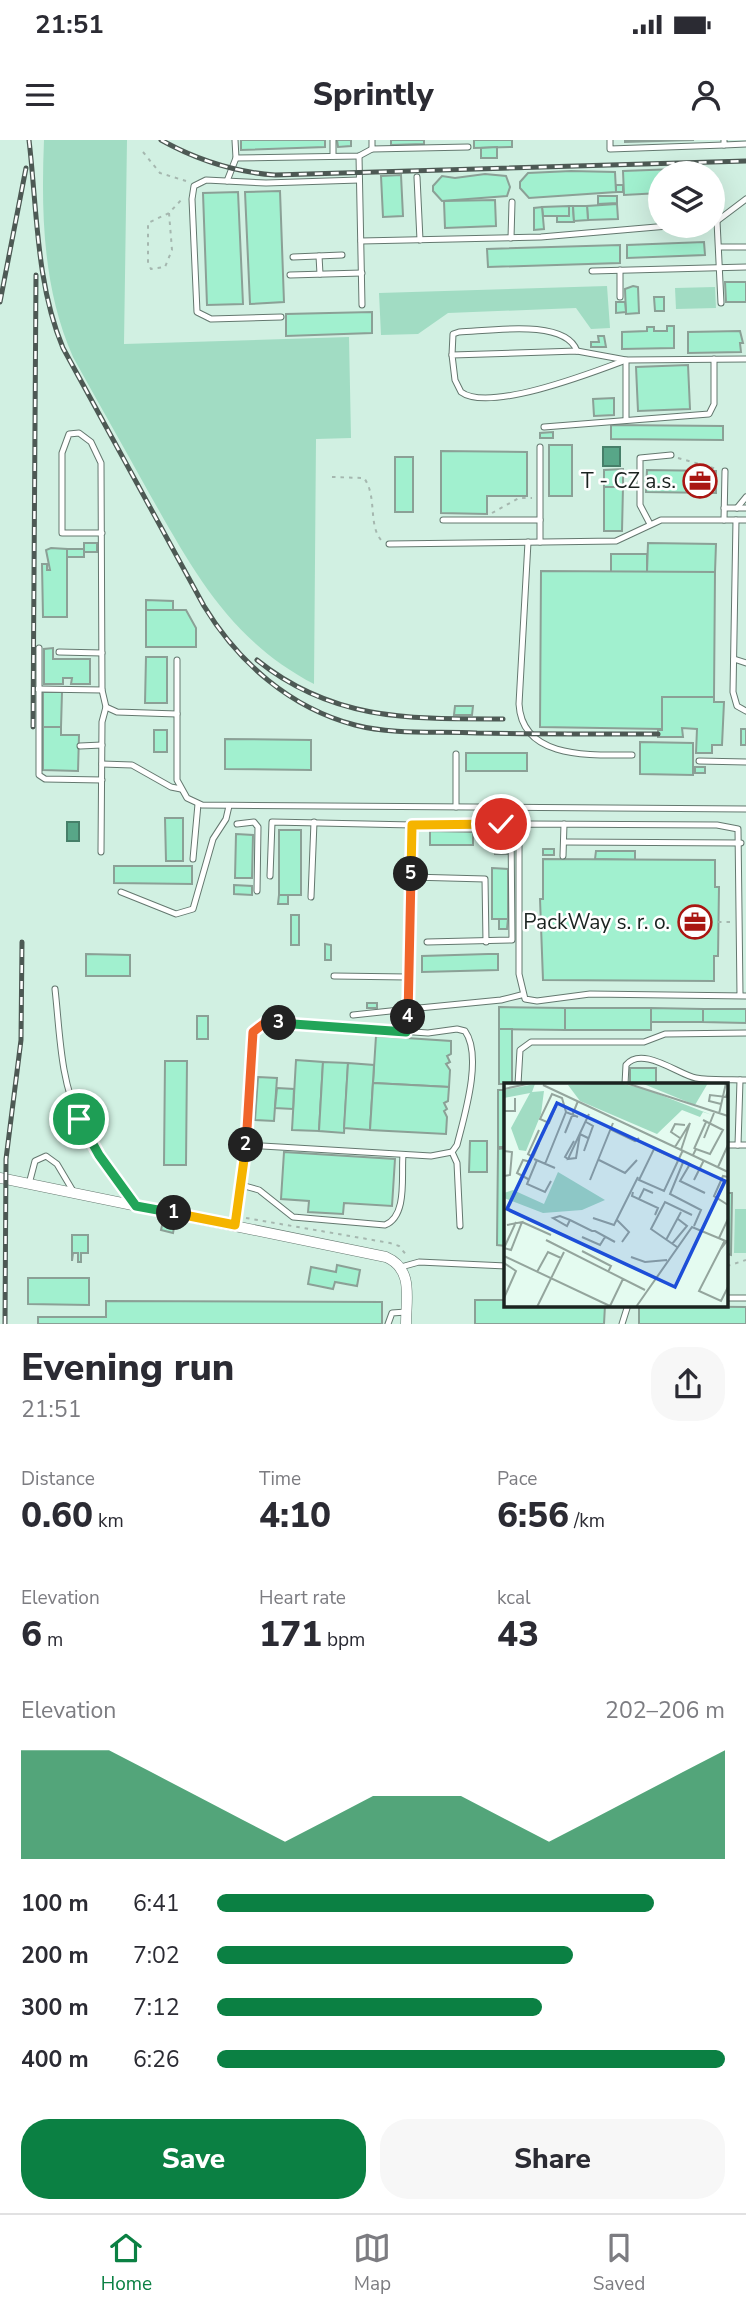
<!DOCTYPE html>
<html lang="en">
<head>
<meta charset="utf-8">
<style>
  body { margin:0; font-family:"Nunito Sans",sans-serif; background:#f7f7f7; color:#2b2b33; height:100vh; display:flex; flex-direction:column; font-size:26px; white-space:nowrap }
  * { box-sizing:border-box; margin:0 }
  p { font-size:23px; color:#7c7c81 }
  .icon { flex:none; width:38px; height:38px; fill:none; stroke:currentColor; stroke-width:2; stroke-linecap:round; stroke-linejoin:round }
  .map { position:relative; height:1184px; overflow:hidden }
  .drawer { display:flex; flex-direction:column; background:#fff; flex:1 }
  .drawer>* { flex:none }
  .tools { position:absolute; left:648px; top:21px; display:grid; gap:14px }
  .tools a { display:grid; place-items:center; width:77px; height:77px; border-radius:50%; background:#fff; box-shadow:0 7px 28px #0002; font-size:35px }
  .pin { position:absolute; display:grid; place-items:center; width:60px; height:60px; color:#fff; margin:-30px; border:4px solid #fff; border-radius:50%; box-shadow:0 2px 7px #0007 }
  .km { position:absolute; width:35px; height:35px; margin:-18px; border-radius:50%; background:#222; color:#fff; font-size:19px; line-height:35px; text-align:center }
  .round { display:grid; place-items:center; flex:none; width:74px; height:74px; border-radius:28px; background:#f7f7f7 }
  .summary { display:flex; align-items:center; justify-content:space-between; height:119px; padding:0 21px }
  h1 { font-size:38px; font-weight:800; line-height:52px }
  .figures { display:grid; grid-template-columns:repeat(3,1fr); gap:10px; height:119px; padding:7px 21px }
  .figures div { display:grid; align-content:center }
  .figures b { font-size:35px; font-weight:800 }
  .figures small { font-size:19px; font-weight:400 }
  .figures p { font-size:19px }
  .chart { height:196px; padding:14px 21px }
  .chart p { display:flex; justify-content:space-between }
  .chart svg { width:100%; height:126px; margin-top:7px; fill:#0b8043; opacity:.7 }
  .button { display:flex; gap:14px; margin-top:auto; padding:14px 21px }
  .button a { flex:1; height:80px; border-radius:28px; background:#0b8043; color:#fff; font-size:28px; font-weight:800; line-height:80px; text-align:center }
  .button a+a { background:#f7f7f7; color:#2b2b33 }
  ul { padding:0 21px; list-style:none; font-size:23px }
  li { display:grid; grid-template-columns:112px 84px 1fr; align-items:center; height:52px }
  li i { height:18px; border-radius:9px; background:#0b8043 }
  .status { display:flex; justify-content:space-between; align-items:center; height:49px; padding:0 35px; background:#fff; direction:ltr }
  .status svg { height:19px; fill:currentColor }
  header { display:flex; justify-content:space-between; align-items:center; height:91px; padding:0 21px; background:#fff; font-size:32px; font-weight:800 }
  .menu { display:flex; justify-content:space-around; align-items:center; height:98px; border-top:2px solid #e1e1e2; background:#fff; font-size:19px; color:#7c7c81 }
  .menu a { display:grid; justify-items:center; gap:4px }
  .menu .current { color:#0b8043 }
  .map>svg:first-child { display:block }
  .built { fill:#d1f0e2; fill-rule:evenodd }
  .green { fill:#a1dcc3 }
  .water { fill:#58a688; stroke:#467f69; stroke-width:2 }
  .building { fill:#a1f0cf; stroke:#8ba096; stroke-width:2 }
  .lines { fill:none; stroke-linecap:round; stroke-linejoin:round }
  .service-casing { stroke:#64786f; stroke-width:7 }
  .minor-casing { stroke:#64786f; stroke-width:11 }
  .path { stroke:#a5b7af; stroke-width:2; stroke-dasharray:3.5 5; stroke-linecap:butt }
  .service { stroke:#fff; stroke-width:5 }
  .minor { stroke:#fff; stroke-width:10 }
  .rail-casing { stroke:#4d5954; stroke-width:5 }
  .rail { stroke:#fff; stroke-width:2.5; stroke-dasharray:8; stroke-linecap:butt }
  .split-1-casing { stroke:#fff; stroke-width:14 }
  .split-2-casing { stroke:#fff; stroke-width:14 }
  .split-3-casing { stroke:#fff; stroke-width:14 }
  .split-4-casing { stroke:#fff; stroke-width:14 }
  .split-5-casing { stroke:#fff; stroke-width:14 }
  .split-6-casing { stroke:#fff; stroke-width:14 }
  .split-1 { stroke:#22a559; stroke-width:9 }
  .split-2 { stroke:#f5b400; stroke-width:9 }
  .split-3 { stroke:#f0652b; stroke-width:9 }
  .split-4 { stroke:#22a559; stroke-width:9 }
  .split-5 { stroke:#f0652b; stroke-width:9 }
  .split-6 { stroke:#f5b400; stroke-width:9 }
  .labels { text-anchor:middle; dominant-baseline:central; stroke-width:5; stroke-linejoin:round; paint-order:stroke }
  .poi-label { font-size:21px; fill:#1b2320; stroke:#fff; text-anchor:end }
  .inset-road { fill:none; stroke:#94a59d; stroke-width:2 }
  .view { fill:#1d4ed8; fill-opacity:0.15; stroke:#1d4ed8; stroke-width:3.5 }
  .inset-edge { fill:none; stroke:#1b2320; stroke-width:3.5 }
</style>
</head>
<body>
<div class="status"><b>21:51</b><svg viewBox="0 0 49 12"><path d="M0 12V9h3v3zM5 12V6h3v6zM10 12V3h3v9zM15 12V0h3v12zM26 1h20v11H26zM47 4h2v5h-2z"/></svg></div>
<header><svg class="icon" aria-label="menu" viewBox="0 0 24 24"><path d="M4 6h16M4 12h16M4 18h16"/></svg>Sprintly<svg class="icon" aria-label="person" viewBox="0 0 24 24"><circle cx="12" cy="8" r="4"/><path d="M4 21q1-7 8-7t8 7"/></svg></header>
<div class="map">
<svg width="746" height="1184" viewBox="0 0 746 1184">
  <rect width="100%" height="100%" fill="#e4fbf0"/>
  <path class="built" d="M0,0H746V1184H0ZM660,33H712V86H660ZM506,944H727V1165H506Z"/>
  <g class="green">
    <path d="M44,0H127L124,204L349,197L351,298L316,299L314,544C230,500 194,432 149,353C124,308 98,262 73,217C43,149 41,74 44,0Z"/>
    <polygon points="607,146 610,188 591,189 576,168 448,173 418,194 381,195 379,153"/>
    <polygon points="715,147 716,168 676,169 675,148"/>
    <polygon points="735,1069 746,1069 746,1113 734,1113"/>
  </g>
  <g class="water">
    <rect x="603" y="307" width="17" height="19"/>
    <rect x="67" y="682" width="12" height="19"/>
  </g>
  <g class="building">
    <polygon points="241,0 325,0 325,7 241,10"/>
    <polygon points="337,0 351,0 351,6 338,7"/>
    <polygon points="391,0 424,0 424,4 391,5"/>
    <polygon points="474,0 512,0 512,7 474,8"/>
    <polygon points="625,0 694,0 625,2"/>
    <polygon points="497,7 497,18 481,18 481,8"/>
    <polygon points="702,28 702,33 660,33 660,53 624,55 623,31"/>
    <polygon points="571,31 615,32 616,52 529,58 520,48 520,42 528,33"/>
    <polygon points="485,34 506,36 510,47 507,56 442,61 433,51 433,46 442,36 455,38"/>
    <polygon points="401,35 403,76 383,77 381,36"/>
    <rect x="616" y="45" width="7" height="7"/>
    <polygon points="280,51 284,162 250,164 245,52"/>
    <polygon points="238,52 243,164 207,165 203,53"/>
    <polygon points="598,56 617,56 617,63 598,64"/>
    <polygon points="495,60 496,86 445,88 444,61"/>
    <polygon points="617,64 618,79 588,80 587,66"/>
    <polygon points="569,66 569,76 543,76 542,67"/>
    <polygon points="569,66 573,66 574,82 557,82 557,76 569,76"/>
    <polygon points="573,66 587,66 588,80 574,81"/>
    <polygon points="542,67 544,89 534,90 534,68"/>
    <polygon points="704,102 705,115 627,118 627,105"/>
    <polygon points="620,105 620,123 488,127 487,109"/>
    <polygon points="725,142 746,142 746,162 726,162"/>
    <polygon points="633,146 638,147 639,173 626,174 625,149"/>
    <polygon points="654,157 664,157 664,171 655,171"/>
    <polygon points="616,162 625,162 626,172 616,173"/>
    <polygon points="372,172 372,193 286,196 286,174"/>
    <polygon points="667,186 674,186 674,208 622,209 622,192 647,191 647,187 654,187 654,191 667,191"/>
    <polygon points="740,191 743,203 740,203 741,212 688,213 688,192"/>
    <polygon points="598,196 604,196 606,207 591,207 591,202 599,202"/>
    <polygon points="688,225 690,269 638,271 636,227"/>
    <polygon points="614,258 614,275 594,276 593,259"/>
    <polygon points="611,285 723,286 723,300 611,299"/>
    <polygon points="553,292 553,298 540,298 540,293"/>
    <rect x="549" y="305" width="23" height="51"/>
    <polygon points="441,311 527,312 527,356 487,356 487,374 441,373"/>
    <rect x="395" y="317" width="18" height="55"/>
    <polygon points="623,329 623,347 604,347 604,330"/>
    <polygon points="647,330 716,331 716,353 646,352"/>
    <polygon points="604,347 623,347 622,391 604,391"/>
    <rect x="84" y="403" width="13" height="9"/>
    <polygon points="648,403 716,404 715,432 647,432"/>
    <polygon points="51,408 67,409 67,477 43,477 42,424 47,424 47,430 50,430 46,410"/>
    <rect x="67" y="409" width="17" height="8"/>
    <rect x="611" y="414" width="36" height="18"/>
    <polygon points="541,431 715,432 714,557 662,557 662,589 540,587"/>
    <polygon points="146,460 173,461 173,470 146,470"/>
    <polygon points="146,470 186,470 196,488 196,507 146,507"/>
    <polygon points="53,508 53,519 90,519 90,544 71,544 72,538 63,538 63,544 44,544 44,509"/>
    <polygon points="146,517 167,517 167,563 145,563"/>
    <polygon points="43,552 62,552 61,587 43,587"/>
    <polygon points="662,557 714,557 714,562 724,562 722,605 712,605 712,613 696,613 697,589 682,588 683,597 658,597 658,590 662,590"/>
    <polygon points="455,566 473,566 472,575 454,575"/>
    <polygon points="43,587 61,587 61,595 79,595 78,631 43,630"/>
    <rect x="741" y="589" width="5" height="16"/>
    <rect x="154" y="590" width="13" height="22"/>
    <polygon points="225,599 311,600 311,630 225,629"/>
    <polygon points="640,602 693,603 693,635 640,634"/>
    <rect x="466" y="613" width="61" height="18"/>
    <rect x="695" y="627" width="10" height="6"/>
    <polygon points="165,678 183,678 183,721 166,721"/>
    <rect x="279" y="690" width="22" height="65"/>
    <polygon points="430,691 473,692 473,705 430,705"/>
    <polygon points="236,694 253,695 252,738 235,738"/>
    <rect x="495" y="700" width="14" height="14"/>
    <rect x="543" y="709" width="11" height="6"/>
    <polygon points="596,711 635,711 635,720 595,719"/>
    <polygon points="543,719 715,720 715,747 719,747 718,816 714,816 714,841 543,840 540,759 543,759"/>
    <polygon points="114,726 192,726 192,744 114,743"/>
    <polygon points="492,728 508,729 508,779 492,779"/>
    <polygon points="234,745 252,746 252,755 234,754"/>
    <polygon points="279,755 288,755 288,764 278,764"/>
    <rect x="291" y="775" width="8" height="30"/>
    <polygon points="499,779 508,779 507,789 499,789"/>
    <polygon points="325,804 331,805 331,820 325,820"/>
    <polygon points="86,814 130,815 130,836 86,836"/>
    <polygon points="488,814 498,814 498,830 422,832 422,816"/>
    <rect x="367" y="863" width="10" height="5"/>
    <polygon points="499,867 565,868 565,890 499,889"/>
    <rect x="565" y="868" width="86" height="22"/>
    <polygon points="651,868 703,869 703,882 651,882"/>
    <polygon points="703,869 746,869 746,883 703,882"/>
    <rect x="197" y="876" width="11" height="23"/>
    <rect x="499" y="889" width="13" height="55"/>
    <polygon points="376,896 451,901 451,914 447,916 450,922 446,924 450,930 449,947 373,943"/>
    <polygon points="296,920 323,922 319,991 292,990"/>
    <polygon points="165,921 187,921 186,1025 164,1025"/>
    <polygon points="323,922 348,923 344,993 319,991"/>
    <polygon points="348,923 374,925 370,990 344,988"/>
    <rect x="630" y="928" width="26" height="16"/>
    <polygon points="258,937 277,938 274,981 255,980"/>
    <polygon points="373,943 449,947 448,961 444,963 447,969 444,971 447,977 446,994 370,990"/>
    <polygon points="277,948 294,949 293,969 275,968"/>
    <rect x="498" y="950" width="8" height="57"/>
    <polygon points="470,1001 487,1001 487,1032 469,1032"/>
    <polygon points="506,1008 506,1106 497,1105 498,1009"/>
    <polygon points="284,1012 395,1019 392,1066 344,1063 343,1074 308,1072 309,1061 281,1059"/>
    <polygon points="727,1053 732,1053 731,1115 727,1114"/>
    <polygon points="163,1081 175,1083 173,1093 161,1090"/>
    <polygon points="72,1095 88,1095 88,1113 81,1113 81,1122 78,1122 78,1113 73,1113 72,1121"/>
    <polygon points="337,1125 360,1130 357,1146 335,1142 333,1149 308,1144 311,1127 336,1132"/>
    <polygon points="28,1138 89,1138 89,1165 28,1164"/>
    <polygon points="475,1160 506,1160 506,1165 605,1165 604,1184 475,1184"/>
    <polygon points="106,1161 382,1162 382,1184 38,1184 38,1177 106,1177"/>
    <polygon points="639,1166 746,1167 746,1184 639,1184"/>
  </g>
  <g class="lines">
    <defs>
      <g id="service">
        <polyline points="333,0 333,16"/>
        <polyline points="372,0 372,9 468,7"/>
        <polyline points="610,0 610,9 724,5"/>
        <polyline points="724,0 724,5 746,4"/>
        <polyline points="359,16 362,165"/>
        <polyline points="236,18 359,16 372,9"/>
        <polyline points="417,37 420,100"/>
        <polyline points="227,41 236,18 235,0"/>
        <polyline points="717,81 746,59"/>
        <polyline points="712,82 717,81 721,163"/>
        <polyline points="511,98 512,62"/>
        <polyline points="361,101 541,97 668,86"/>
        <polyline points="719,107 746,107"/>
        <polyline points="319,116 320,134"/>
        <polyline points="293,117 342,115"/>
        <polyline points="620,130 620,157"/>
        <polyline points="592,131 746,127"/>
        <polyline points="290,135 362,133"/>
        <polyline points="281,177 211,179 197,172 192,59 194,46 206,40 266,43 359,40"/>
        <path d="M452,215L453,194L459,192C489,191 565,178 577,211"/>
        <path d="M626,220C594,232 489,273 461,252L455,240L452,215L577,211L626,220L746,219"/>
        <polyline points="626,220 626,280"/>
        <polyline points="544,287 709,274 714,264 714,219"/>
        <polyline points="540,307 540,402"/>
        <polyline points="724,368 746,368"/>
        <polyline points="737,368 746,357"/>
        <polyline points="443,380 540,380"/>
        <polyline points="724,380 725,331"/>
        <polyline points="736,380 733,552 737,566 746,571"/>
        <polyline points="650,384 640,365 640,318 671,315"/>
        <path d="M528,402L519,564C522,620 592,615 632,615"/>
        <polyline points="389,404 616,401 661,380 746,380"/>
        <polyline points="39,508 39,635 45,639 102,640"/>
        <polyline points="59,512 102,513"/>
        <polyline points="734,519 746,523"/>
        <polyline points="177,520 177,640 187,658 202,665 746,669"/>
        <polyline points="38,549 102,550"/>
        <polyline points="106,567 117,572 177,574"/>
        <polyline points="80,606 102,605"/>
        <polyline points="456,614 456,667"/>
        <polyline points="699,621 746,622"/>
        <polyline points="102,624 132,625 171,647 181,649"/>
        <polyline points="237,684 254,682 258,687 257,751"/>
        <polyline points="564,702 741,703"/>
        <polyline points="101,712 102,582 106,567 102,550 101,323 91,302 79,293 69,294 62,313 62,393 102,393"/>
        <polyline points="563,716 564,684"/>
        <polyline points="193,719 198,664"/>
        <polyline points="270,736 272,682 413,685"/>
        <polyline points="411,737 485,739 486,802"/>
        <polyline points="121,752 176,774 193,769 213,699 226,679 229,666"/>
        <polyline points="311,757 314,682"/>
        <polyline points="334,836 407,837"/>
        <path d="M55,849C60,893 60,940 80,981C95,1012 119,1036 136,1066"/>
        <polyline points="740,855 738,689 717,685 530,684 523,687 519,702 519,834 525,859 537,861 590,854 746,856"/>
        <polyline points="353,875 409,869 413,685 501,684 511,687 512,800 427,802"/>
        <polyline points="406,892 409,869 501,860 521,855"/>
        <polyline points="518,944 520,910 531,902 644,902 665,894 746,893"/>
        <path d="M625,944L626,925C642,905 679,935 696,938C712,941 730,939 746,940"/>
        <polyline points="246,1005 431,1016 452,1012"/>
        <polyline points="727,1005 746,1005"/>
        <polyline points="738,1005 740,940"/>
        <polyline points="29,1044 35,1021 46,1016 57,1024 73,1051"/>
        <path d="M241,1045L259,1050L293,1077L385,1085C408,1076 401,1035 403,1015"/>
        <path d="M235,1085L246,1005L252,897L258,886L272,882L428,893L457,889L465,891C483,916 464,977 457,1005L452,1012L457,1023L460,1086"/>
        <polyline points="401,1127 419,1122 506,1126"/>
        <polyline points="727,1158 746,1158"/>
        <polyline points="388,1184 392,1173 406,1172"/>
        <polyline points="622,1184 628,1165"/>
      </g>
      <path id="minor" d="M0,1038L386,1117C414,1129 406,1159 406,1184"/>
    </defs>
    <use href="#service" class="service-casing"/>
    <use href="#minor" class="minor-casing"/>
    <g class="path">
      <polyline points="143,12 160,33 186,41"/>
      <polyline points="169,73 172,110 165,127 151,129 148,123 148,83 169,73 184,57"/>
      <polyline points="678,318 717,329"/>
      <path d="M332,337L364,338C378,357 367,387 383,402"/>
      <polyline points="492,373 519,358 532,358"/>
      <polyline points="718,782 731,782"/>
      <polyline points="246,1078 390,1103 399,1106 408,1117"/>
      <polyline points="727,1126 746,1120"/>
    </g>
    <use href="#service" class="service"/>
    <use href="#minor" class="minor"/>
    <defs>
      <g id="rail">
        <path d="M29,0C37,68 36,144 63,208L204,466C238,522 290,568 355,585C393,595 438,591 477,593C537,594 598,594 658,594"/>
        <path d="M161,0C197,20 234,32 275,35L746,21"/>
        <polyline points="0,162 26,28"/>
        <path d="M257,520C333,581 410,579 503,579"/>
        <polyline points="33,587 36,135"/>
        <polyline points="5,1184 6,1019 21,900 22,802"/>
      </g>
    </defs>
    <use href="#rail" class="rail-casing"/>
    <use href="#rail" class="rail"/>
  </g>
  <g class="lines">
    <defs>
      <polyline id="split-1" points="79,979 99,1015 136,1066 174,1073"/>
      <polyline id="split-2" points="174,1073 235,1085 246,1005"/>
      <polyline id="split-3" points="246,1005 253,892 266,882 279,883"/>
      <polyline id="split-4" points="279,883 406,892 408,877"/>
      <polyline id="split-5" points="408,877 411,734"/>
      <polyline id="split-6" points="411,734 412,685 501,684"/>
    </defs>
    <use href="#split-1" class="split-1-casing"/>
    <use href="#split-2" class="split-2-casing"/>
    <use href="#split-3" class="split-3-casing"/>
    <use href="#split-4" class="split-4-casing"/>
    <use href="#split-5" class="split-5-casing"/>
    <use href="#split-6" class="split-6-casing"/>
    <use href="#split-1" class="split-1"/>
    <use href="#split-2" class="split-2"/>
    <use href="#split-3" class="split-3"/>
    <use href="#split-4" class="split-4"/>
    <use href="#split-5" class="split-5"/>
    <use href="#split-6" class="split-6"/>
  </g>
  <defs>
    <symbol id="office-ring" viewBox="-11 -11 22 22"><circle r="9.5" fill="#fff" stroke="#a91612" stroke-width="1.5"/><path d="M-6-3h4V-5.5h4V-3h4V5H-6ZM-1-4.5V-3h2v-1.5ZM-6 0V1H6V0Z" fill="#a91612"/></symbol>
  </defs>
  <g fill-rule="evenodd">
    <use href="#office-ring" x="681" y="322" width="38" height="38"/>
    <use href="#office-ring" x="676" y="763" width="38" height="38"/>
  </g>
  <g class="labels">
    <g class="poi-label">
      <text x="676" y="341">T - CZ a.s.</text>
      <text x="670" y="782">PackWay s. r. o.</text>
    </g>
  </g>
  <g transform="translate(504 943)">
    <rect width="224" height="224" fill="#e4fbf0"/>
    <path d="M115,0L141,6L208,32L199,29L196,34L178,27L153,51L76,18L64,2ZM137,0H204L191,22ZM31,1L28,9L40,8L37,31L22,68L15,67L7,45L26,10L0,15V7ZM54,89L101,117L78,127L39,130L0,115V110L9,107L40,121Z" fill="#a1dcc3"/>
    <path class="inset-road" d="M122,0L224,33M39,2L224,89M0,6L27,0M217,21L205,18L206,12L222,14L224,7M52,23L45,40L36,36L48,11L58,15L62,29M0,28H11V15M215,31L222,0M106,46L131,58L135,55M35,47L24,71L29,74L35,60M61,50L74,18M84,55L76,51L72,75L64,76L85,31M176,55L167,49L171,41L181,42M200,55L210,30M171,64L186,40L177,67M190,66L202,39M0,68L8,69L6,92L0,93M80,68L89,43L82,39M189,72L192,66L206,71L219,47L199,37M30,76L51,85M64,76L61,74L70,58M33,77L23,101L41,109L47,98M95,77L121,90L133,77M174,77L150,66L135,97L160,108L179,67M180,77L166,111L197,127L190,143M181,78L186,81L176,98L201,110M41,81L62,29L74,34M214,84L224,62M224,94L219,93L210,113L224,122M24,96L13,90L19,77L27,79M86,97L109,40M190,97L200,77M129,109L128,113L154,125L151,132M135,116L140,106L149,110M89,135L110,142L134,94M66,137L63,143L49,135L56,133L66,137L88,148H91L111,159M113,137L125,149L118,159M18,139L47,152M78,154L96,162L101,154M215,155L224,136M42,157L141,207M162,157L177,129M221,157L216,167L223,158M168,161L183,143L174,136M173,164L147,146L161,119L188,132M0,165L7,167L18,139L3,142M0,165L12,139M216,167L195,208L217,218L224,204M78,168L107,183L104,189M0,173L108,224M127,174L141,179L163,177M0,180L12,188L0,215M33,189L44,169L57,175M106,223L119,196M33,224L60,169M132,224L188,144L224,159"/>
    <path class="view" d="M53,20L221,98L171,204L3,126Z"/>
    <rect width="224" height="224" class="inset-edge"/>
  </g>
</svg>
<div class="tools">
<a><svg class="icon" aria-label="layers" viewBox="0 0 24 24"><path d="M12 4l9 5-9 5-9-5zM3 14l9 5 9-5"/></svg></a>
</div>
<div class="pin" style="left:79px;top:979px;background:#1e9e55"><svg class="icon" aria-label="arrive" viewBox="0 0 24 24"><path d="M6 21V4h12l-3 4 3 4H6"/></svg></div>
<div class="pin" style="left:501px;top:684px;background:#d93025"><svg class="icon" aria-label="check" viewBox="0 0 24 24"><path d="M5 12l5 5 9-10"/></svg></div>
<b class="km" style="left:174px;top:1073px">1</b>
<b class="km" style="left:246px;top:1005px">2</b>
<b class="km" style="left:279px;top:883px">3</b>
<b class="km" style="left:408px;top:877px">4</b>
<b class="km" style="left:411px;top:734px">5</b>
</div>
<section class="drawer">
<div class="summary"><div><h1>Evening run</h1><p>21:51</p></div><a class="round"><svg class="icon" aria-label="share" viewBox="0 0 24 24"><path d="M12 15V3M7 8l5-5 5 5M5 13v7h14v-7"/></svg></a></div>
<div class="figures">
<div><p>Distance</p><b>0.60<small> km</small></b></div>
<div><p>Time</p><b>4:10</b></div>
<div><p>Pace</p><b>6:56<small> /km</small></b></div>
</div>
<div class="figures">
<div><p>Elevation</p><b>6<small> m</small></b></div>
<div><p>Heart rate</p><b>171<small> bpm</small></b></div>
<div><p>kcal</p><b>43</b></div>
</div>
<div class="chart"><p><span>Elevation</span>202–206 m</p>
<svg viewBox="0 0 160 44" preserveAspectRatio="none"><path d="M0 44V6L10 6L20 6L30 14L40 22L50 30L60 38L70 30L80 22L90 22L100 22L110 30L120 38L130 30L140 22L150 14L160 6V44z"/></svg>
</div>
<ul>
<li><b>100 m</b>6:41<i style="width:86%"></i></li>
<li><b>200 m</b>7:02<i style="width:70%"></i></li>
<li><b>300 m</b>7:12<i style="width:64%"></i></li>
<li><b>400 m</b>6:26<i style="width:100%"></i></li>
</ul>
<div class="button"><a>Save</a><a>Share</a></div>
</section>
<nav class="menu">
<a class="current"><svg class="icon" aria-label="home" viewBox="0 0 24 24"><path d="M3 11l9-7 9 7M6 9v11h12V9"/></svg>Home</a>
<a><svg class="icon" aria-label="map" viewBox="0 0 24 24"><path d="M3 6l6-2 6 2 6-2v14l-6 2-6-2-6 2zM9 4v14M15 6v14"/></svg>Map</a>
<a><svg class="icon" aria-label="saved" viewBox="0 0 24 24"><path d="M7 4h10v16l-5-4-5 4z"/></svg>Saved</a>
</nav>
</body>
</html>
